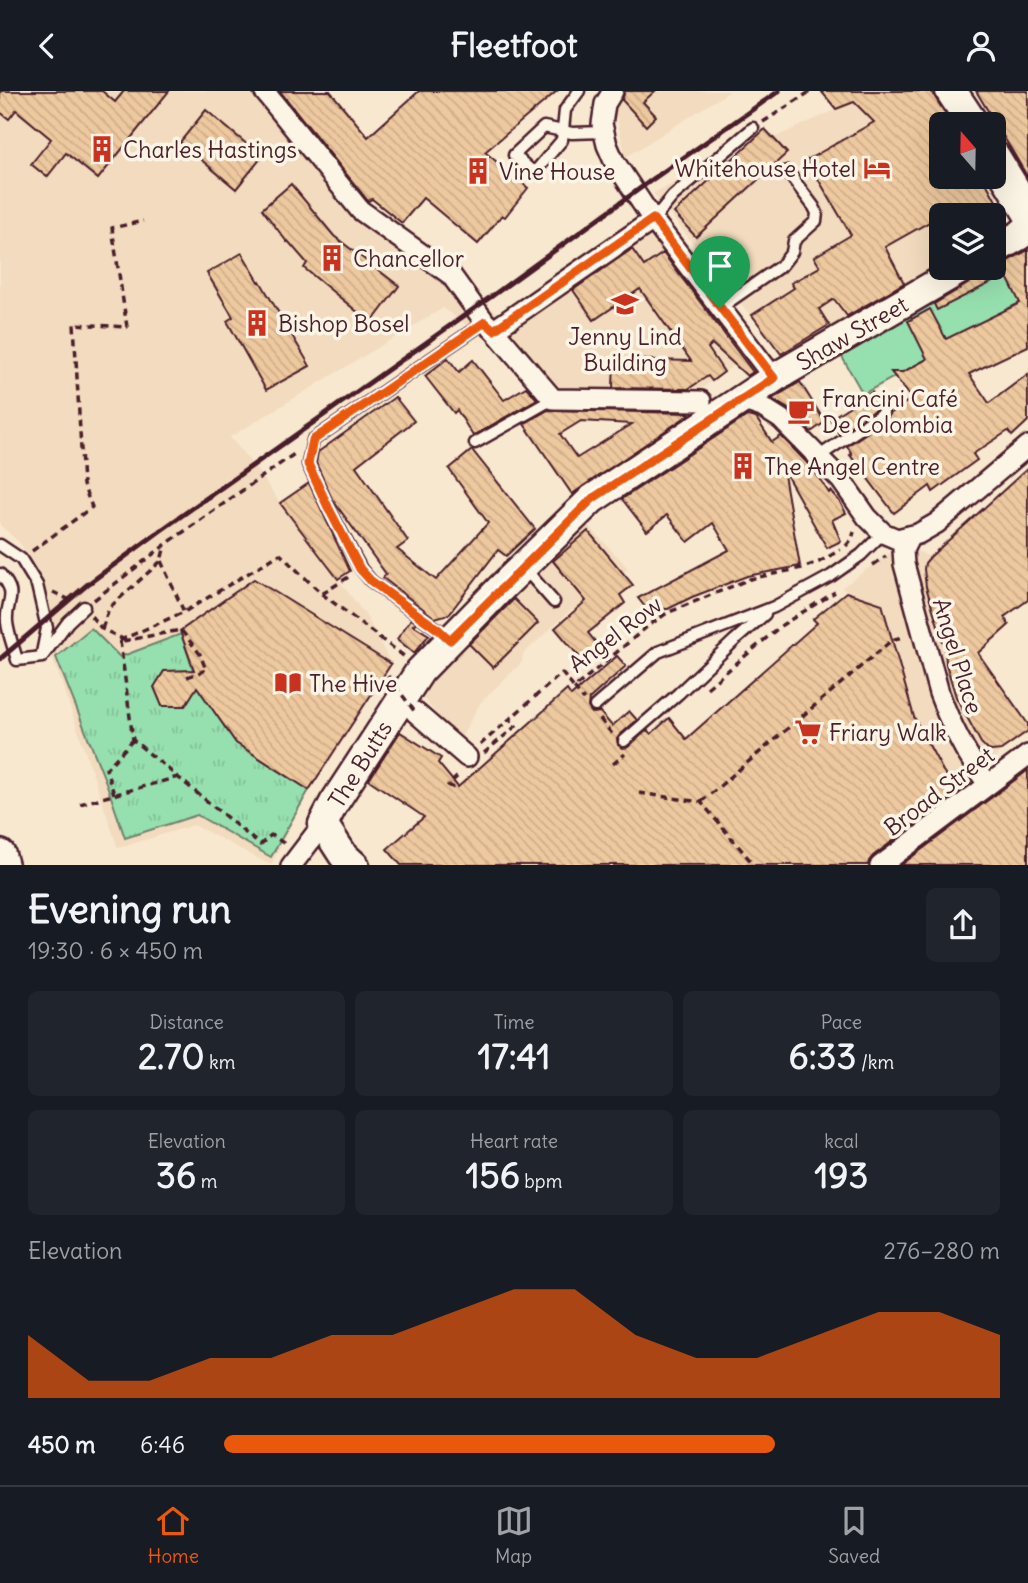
<!DOCTYPE html>
<html lang="en">
<head>
<meta charset="utf-8">
<style>
  body { margin:0; font-family:Delius,sans-serif; background:#20242c; color:#f1f3f6; height:100vh; display:flex; flex-direction:column; font-size:26px; white-space:nowrap }
  * { box-sizing:border-box; margin:0 }
  p { font-size:23px; color:#9ea1a6 }
  .icon { flex:none; width:38px; height:38px; fill:none; stroke:currentColor; stroke-width:2; stroke-linecap:round; stroke-linejoin:round }
  .map { position:relative; height:774px; overflow:hidden }
  .panel { display:flex; flex-direction:column; background:#171b24; flex:1 }
  .panel>* { flex:none }
  .needle { width:46px; rotate:340deg }
  .fabs { position:absolute; left:929px; top:21px; display:grid; gap:14px }
  .fabs a { display:grid; place-items:center; width:77px; height:77px; border-radius:10px; background:#171b24; box-shadow:0 7px 28px #0002; font-size:35px }
  .pin { position:absolute; display:grid; place-items:center; width:60px; height:60px; color:#fff; margin:-72px -30px; border-radius:50% 50% 50% 0; rotate:-45deg; box-shadow:0 0 7px #0007 }
  .pin .icon { rotate:45deg }
  .round { display:grid; place-items:center; flex:none; width:74px; height:74px; border-radius:10px; background:#20242c }
  .headline { display:flex; align-items:center; justify-content:space-between; height:119px; padding:0 28px }
  h1 { font-size:38px; font-weight:700; line-height:52px }
  .metrics { display:grid; grid-template-columns:repeat(3,1fr); gap:10px; height:119px; padding:7px 28px }
  .metrics div { display:grid; align-content:center; border-radius:10px; background:#20242c; text-align:center }
  .metrics b { font-size:35px; font-weight:700 }
  .metrics small { font-size:19px; font-weight:400 }
  .metrics p { font-size:19px }
  .chart { height:196px; padding:14px 28px }
  .chart p { display:flex; justify-content:space-between }
  .chart svg { width:100%; height:126px; margin-top:7px; fill:#ea580c; opacity:.7 }
  ul { padding:0 28px; list-style:none; font-size:23px }
  li { display:grid; grid-template-columns:112px 84px 1fr; align-items:center; height:52px }
  li i { height:18px; border-radius:9px; background:#ea580c }
  header { display:flex; justify-content:space-between; align-items:center; height:91px; padding:0 28px; background:#171b24; font-size:32px; font-weight:700 }
  .menu { display:flex; justify-content:space-around; align-items:center; height:98px; border-top:2px solid #363941; background:#171b24; font-size:19px; color:#9ea1a6 }
  .menu a { display:grid; justify-items:center; gap:4px }
  .menu .selected { color:#ea580c }
  .map>svg:first-child { display:block }
  .built { fill:#f2dbbe }
  .grass { fill:url(#grass-tufts); stroke:#70806d; stroke-width:2 }
  .garden { fill:#96e0af; stroke:#70806d; stroke-width:2 }
  .building { fill:url(#building-back-hatch); stroke:#4a1f2b; stroke-width:2; fill-rule:evenodd }
  .lines { fill:none; stroke-linecap:round; stroke-linejoin:round }
  .lane-casing { stroke:#4a1f2b; stroke-width:15 }
  .street-casing { stroke:#4a1f2b; stroke-width:24 }
  .secondary-casing { stroke:#4a1f2b; stroke-width:33 }
  .primary-casing { stroke:#4a1f2b; stroke-width:35 }
  .path { stroke:#4a1f2b; stroke-width:3.5; stroke-dasharray:7 5; stroke-linecap:butt }
  .lane { stroke:#fcf5e5; stroke-width:10 }
  .street { stroke:#fcf5e5; stroke-width:19 }
  .secondary { stroke:#fcf5e5; stroke-width:28 }
  .primary { stroke:#fcf5e5; stroke-width:30 }
  .rail { stroke:#4a1f2b; stroke-width:5 }
  .path-bridge { stroke:#4a1f2b; stroke-width:3.5; stroke-dasharray:7 5; stroke-linecap:butt }
  .route-casing { stroke:#fff; stroke-width:14 }
  .route { stroke:#ea580c; stroke-width:9 }
  .labels { text-anchor:middle; dominant-baseline:central; stroke-width:7; stroke-linejoin:round; paint-order:stroke }
  .poi-label { font-size:23px; fill:#4a1f2b; stroke:#fcf5e5; text-anchor:start }
  .street-label { font-size:23px; fill:#4a1f2b; stroke:#fcf5e5 }
</style>
</head>
<body>
<header><svg class="icon" aria-label="back" viewBox="0 0 24 24"><path d="M15 5l-7 7 7 7"/></svg>Fleetfoot<svg class="icon" aria-label="person" viewBox="0 0 24 24"><circle cx="12" cy="8" r="4"/><path d="M4 21q1-7 8-7t8 7"/></svg></header>
<div class="map">
<svg width="1028" height="775" viewBox="0 0 1028 775">
  <defs>
    <pattern id="grass-tufts" width="24" height="20" patternUnits="userSpaceOnUse" patternTransform="scale(1.75)"><rect width="24" height="20" fill="#96e0af"/><path d="M3 7l-1-3M5 7V3M7 7l1-3M15 17l-1-3M17 17v-4M19 17l1-3" fill="none" stroke="#83c097"/></pattern>
    <pattern id="building-back-hatch" width="6" height="6" patternUnits="userSpaceOnUse" patternTransform="scale(1.75)"><rect width="6" height="6" fill="#eec99f"/><path d="M-1 5l2 2M0 0l6 6M5-1l2 2" fill="none" stroke="#ceac89"/></pattern>
  </defs>
  <rect width="100%" height="100%" fill="#f8e8d0"/>
  <filter id="ink" filterUnits="userSpaceOnUse"><feTurbulence type="fractalNoise" baseFrequency=".0143" numOctaves="2"/><feDisplacementMap in="SourceGraphic" scale="14" xChannelSelector="R" yChannelSelector="G"/><feConvolveMatrix kernelMatrix="1 2 1 2 8 2 1 2 1" color-interpolation-filters="sRGB"/></filter>
  <g filter="url(#ink)">
    <g class="built">
      <polygon points="0,0 255,0 368,137 452,195 500,223 650,139 743,268 688,307 556,301 509,241 486,247 443,217 230,346 260,383 280,412 366,525 391,573 309,698 271,774 194,734 118,757 60,587 47,554 52,532 45,492 20,452 0,434"/>
      <polygon points="623,0 730,0 626,66 615,20 619,6"/>
      <polygon points="877,0 931,0 952,33 942,33 942,86 983,86 1011,137 994,146 994,124 942,124 941,175 781,263 653,102"/>
      <polygon points="586,432 628,477 578,522 572,518 523,563 522,571 481,611 461,646 447,636 420,603 441,576"/>
      <polygon points="903,459 917,460 930,466 925,472 924,478 926,496 945,557 947,573 981,652 988,659 1000,660 983,687 960,704 943,680 914,626 882,513 841,497 890,462"/>
    </g>
    <polygon class="grass" points="91,537 120,566 181,543 200,600 236,652 309,699 271,766 197,724 125,747 107,694 56,566"/>
    <polygon class="garden" points="1026,156 1028,159 1028,228 950,256 863,303 837,257 929,204 985,177 994,177 994,172"/>
    <g class="building">
      <polygon points="0,0 102,0 115,11 124,0 169,0 98,88 66,62 47,86 31,73 51,48 16,19 9,28 0,21"/>
      <polygon points="280,0 330,0 368,46 419,0 557,0 485,61 528,97 505,126 502,124 478,153 423,107 402,132 372,108 368,110"/>
      <polygon points="625,0 655,0 643,11 656,25 646,35 622,9"/>
      <polygon points="821,0 931,0 952,33 942,33 942,86 983,86 1008,132 994,140 994,124 942,124 885,156 904,192 847,225 834,208 819,218 829,234 781,263 752,224 794,197 791,192 820,176 814,166 851,144 807,69 874,31 854,11 836,18"/>
      <polygon points="976,0 1028,0 1028,87 1014,63"/>
      <polygon points="206,19 262,66 236,98 180,51"/>
      <polygon points="765,38 787,62 696,146 674,122"/>
      <polygon points="291,93 334,145 399,195 371,232 304,177 307,172 288,150 287,151 262,118"/>
      <polygon points="632,158 644,175 663,162 753,281 747,285 712,253 708,257 724,281 712,290 708,285 688,298 613,297 614,268 691,270 640,198 594,229 573,199"/>
      <polygon points="1028,159 1028,255 969,283 989,312 1028,283 1028,330 1012,345 1008,340 973,363 977,369 933,401 930,395 894,422 850,364 852,363 847,355 887,328 890,323 912,307 891,281 903,281 927,268 908,230 930,218 946,248 1020,212 1006,184 937,219 934,213 971,191 977,186 979,180 985,177 994,177 1002,173"/>
      <polygon points="242,162 259,191 260,190 310,275 266,299 227,230 233,226 207,182"/>
      <polygon points="448,267 459,281 473,269 504,309 526,296 537,308 473,345 457,319 454,322 425,285"/>
      <polygon points="800,291 825,331 811,341 790,319 772,308"/>
      <polygon points="872,301 880,315 839,343 830,328"/>
      <polygon points="395,306 414,330 356,375 408,450 397,458 436,489 488,432 449,378 472,359 535,438 506,465 498,459 449,523 435,527 383,487 386,483 332,408 316,372 318,361"/>
      <path d="M548,319L689,322L690,323L572,403L524,333ZM581,330L632,333L577,367L560,343Z"/>
      <polygon points="747,325 756,327 772,351 781,345 814,379 829,402 831,400 840,411 846,422 832,429 841,450 827,457 783,378 800,475 747,485 692,506 668,518 646,517 638,507 729,459 713,432 688,451 667,424 647,440 622,408"/>
      <polygon points="1028,377 1028,509 1004,526 1009,534 978,562 1028,633 1028,640 1001,659 992,660 988,659 981,652 956,606 946,573 945,557 926,496 924,478 925,472 930,466"/>
      <polygon points="309,392 350,480 338,488 280,412"/>
      <polygon points="588,440 633,494 620,504 625,512 588,542 603,560 587,575 555,537 586,510 553,470"/>
      <polygon points="254,488 391,573 309,699 236,652 197,596 185,615 162,615 154,596 164,580 194,579 180,540"/>
      <polygon points="846,501 882,513 914,626 943,680 958,701 873,765 869,770 868,774 401,774 387,758 424,726 369,689 400,641 441,667 438,672 458,696 567,599 571,605 617,565 626,575 589,608 588,616 592,622 600,621 612,635 629,620 637,629 619,645 617,648 618,654 622,657 628,656 647,639 651,643 669,627 686,648 817,532 813,528"/>
      <polygon points="514,508 538,532 493,577 469,553"/>
      <polygon points="411,528 417,532 413,534 429,544 414,562 397,548"/>
      <polygon points="1028,679 1028,774 901,774 1023,683"/>
    </g>
    <g class="lines">
      <defs>
        <g id="lane">
          <polyline points="579,0 565,19 562,49 534,82 514,64 544,36 572,42 604,41"/>
          <polyline points="653,129 673,105 753,37"/>
          <polyline points="720,217 782,174 792,161 794,150 816,130 817,122 814,116 787,80"/>
          <polyline points="475,352 553,308"/>
          <polyline points="818,366 883,322"/>
          <polyline points="0,454 21,468 37,494 47,537 42,562"/>
          <polyline points="525,478 554,511"/>
          <path d="M0,483C20,505 5,510 7,531C8,543 14,557 17,569L42,566L68,531L84,516"/>
          <polyline points="448,547 439,539 371,490 361,478 328,416 308,373 313,349 485,231"/>
          <polyline points="595,615 658,561 774,516 831,485 861,464 883,442"/>
          <polyline points="624,650 678,603 735,549 765,523"/>
        </g>
        <g id="street">
          <polyline points="264,0 360,119 451,184 485,231 494,239 553,308 701,310"/>
          <polyline points="613,0 605,13 602,33 607,54 614,70 653,129 774,287"/>
          <polyline points="494,239 653,129"/>
          <polyline points="741,309 762,316 781,328 841,389 867,426 883,442 897,448 918,443 937,432 1028,355"/>
          <path d="M910,445L903,459L904,473L939,602C951,635 967,666 988,693"/>
          <polyline points="415,621 467,666"/>
          <polyline points="291,775 323,733"/>
          <polyline points="880,775 1028,664"/>
        </g>
        <g id="secondary">
          <polyline points="994,159 1020,144 1028,137"/>
          <polyline points="355,775 343,764 323,733 334,712 420,580 500,498 592,408 774,287 963,177"/>
        </g>
        <g id="primary">
          <polyline points="951,0 973,33"/>
          <polyline points="994,65 1028,121"/>
          <polyline points="0,764 3,775"/>
        </g>
      </defs>
      <use href="#lane" class="lane-casing"/>
      <use href="#street" class="street-casing"/>
      <use href="#secondary" class="secondary-casing"/>
      <use href="#primary" class="primary-casing"/>
      <g class="path">
        <polyline points="763,31 811,0"/>
        <polyline points="846,455 852,448 854,441"/>
        <polyline points="32,460 92,416 83,394 74,233 127,236 112,137 143,130"/>
        <polyline points="161,470 184,521"/>
        <polyline points="873,474 886,465"/>
        <polyline points="53,501 72,510"/>
        <polyline points="322,503 350,485"/>
        <polyline points="94,509 165,454 297,361"/>
        <polyline points="91,525 102,538 123,548"/>
        <polyline points="102,538 109,517 161,470 165,454"/>
        <polyline points="120,550 123,548 184,521 280,463 322,503 405,566"/>
        <polyline points="120,550 133,649 260,754 271,744 285,753"/>
        <polyline points="123,550 181,539 200,563 206,579 187,586"/>
        <polyline points="574,597 584,609"/>
        <polyline points="707,597 782,534 835,501"/>
        <polyline points="600,628 613,644"/>
        <polyline points="480,654 562,582 574,597 648,535 667,522 750,488 802,477 819,471 840,459"/>
        <polyline points="484,662 516,635 510,628"/>
        <polyline points="613,673 625,663"/>
        <polyline points="454,697 448,694 460,683"/>
        <polyline points="639,702 701,711 755,775"/>
        <polyline points="114,703 106,678 133,649"/>
        <polyline points="701,711 892,549 905,545"/>
        <polyline points="80,713 178,686"/>
      </g>
      <use href="#lane" class="lane"/>
      <use href="#street" class="street"/>
      <use href="#secondary" class="secondary"/>
      <use href="#primary" class="primary"/>
      <polyline class="rail" points="0,568 88,493 160,440 492,205 653,88 779,0"/>
      <polyline class="path-bridge" points="388,585 415,621"/>
    </g>
  </g>
  <g class="lines" filter="url(#ink)">
    <defs>
      <polygon id="route" points="653,128 774,287 592,408 450,549 439,539 371,490 360,478 328,416 308,373 313,349 485,231 494,239"/>
    </defs>
    <use href="#route" class="route-casing"/>
    <use href="#route" class="route"/>
  </g>
  <defs>
    <symbol id="building-bare" viewBox="-9 -9 18 18"><path d="M-4-6H4V6H1V3H-1V6H-4ZM-2.5-4.3h1.7v1.8h-1.7ZM.8-4.3h1.7v1.8H.8ZM-2.5-1h1.7V.8h-1.7ZM.8-1h1.7V.8H.8Z" fill="#c8321e" stroke="#fcf5e5" stroke-width="2.5" paint-order="stroke"/></symbol>
    <symbol id="hotel-bare" viewBox="-9 -9 18 18"><path d="M-6-4.5h1.5V1H6V5H4.5V3h-9V5H-6ZM-4 0a1.8 1.8 0 1 1 3.6 0ZM.5 0V-2.5h3Q6-2.5 6 0Z" fill="#c8321e" stroke="#fcf5e5" stroke-width="2.5" paint-order="stroke"/></symbol>
    <symbol id="university-bare" viewBox="-9 -9 18 18"><path d="M0-5L7-2L0 1L-7-2ZM-4 1L0 2.5L4 1V4Q0 6-4 4Z" fill="#c8321e" stroke="#fcf5e5" stroke-width="2.5" paint-order="stroke"/></symbol>
    <symbol id="cafe-bare" viewBox="-9 -9 18 18"><path d="M-5.5-4.5H6V0H3Q3 3.5 0 3.5H-2.5Q-5.5 3.5-5.5 0ZM3-3.2v2h1.7v-2ZM-6 4.5H4V6H-6Z" fill="#c8321e" stroke="#fcf5e5" stroke-width="2.5" paint-order="stroke"/></symbol>
    <symbol id="library-bare" viewBox="-9 -9 18 18"><path d="M-6-4Q-3-5.5-.7-3.5V5Q-3 3-6 4ZM6-4Q3-5.5 .7-3.5V5Q3 3 6 4Z" fill="#c8321e" stroke="#fcf5e5" stroke-width="2.5" paint-order="stroke"/></symbol>
    <symbol id="supermarket-bare" viewBox="-9 -9 18 18"><path d="M-6-5.5h2.5l.6 2H6L4.5 2H-2.5L-4.4-4H-6ZM-1.5 3.2a1.3 1.3 0 1 0 .1 0ZM3 3.2a1.3 1.3 0 1 0 .1 0Z" fill="#c8321e" stroke="#fcf5e5" stroke-width="2.5" paint-order="stroke"/></symbol>
  </defs>
  <g fill-rule="evenodd">
    <use href="#building-bare" x="83" y="39" width="38" height="38"/>
    <use href="#hotel-bare" x="858" y="58" width="38" height="38"/>
    <use href="#building-bare" x="459" y="61" width="38" height="38"/>
    <use href="#building-bare" x="313" y="148" width="38" height="38"/>
    <use href="#university-bare" x="606" y="194" width="38" height="38"/>
    <use href="#building-bare" x="238" y="213" width="38" height="38"/>
    <use href="#cafe-bare" x="782" y="301" width="38" height="38"/>
    <use href="#building-bare" x="724" y="356" width="38" height="38"/>
    <use href="#library-bare" x="269" y="573" width="38" height="38"/>
    <use href="#supermarket-bare" x="789" y="622" width="38" height="38"/>
  </g>
  <g class="labels">
    <g class="poi-label">
      <text x="123" y="58">Charles Hastings</text>
      <text x="856" y="77" text-anchor="end">Whitehouse Hotel</text>
      <text x="499" y="80">Vine House</text>
      <text x="353" y="167">Chancellor</text>
      <text x="278" y="232">Bishop Bosel</text>
      <text x="625" y="245" text-anchor="middle">Jenny Lind<tspan x="625" dy="26">Building</tspan></text>
      <text x="822" y="307">Francini Café<tspan x="822" dy="26">De Colombia</tspan></text>
      <text x="764" y="375">The Angel Centre</text>
      <text x="309" y="592">The Hive</text>
      <text x="829" y="641">Friary Walk</text>
    </g>
    <g class="street-label">
      <text transform="translate(852 242) rotate(-30)">Shaw Street</text>
      <text transform="translate(615 543) rotate(-37)">Angel Row</text>
      <text transform="translate(958 565) rotate(73)">Angel Place</text>
      <text transform="translate(360 673) rotate(-58)">The Butts</text>
      <text transform="translate(939 700) rotate(-37)">Broad Street</text>
    </g>
  </g>
</svg>
<div class="fabs">
<a><svg class="needle" viewBox="-14 -14 28 28"><path d="M0-13l5 13h-10z" fill="#e53935"/><path d="M0 13l5-13h-10z" fill="#9ea1a6"/></svg></a>
<a><svg class="icon" aria-label="layers" viewBox="0 0 24 24"><path d="M12 4l9 5-9 5-9-5zM3 14l9 5 9-5"/></svg></a>
</div>
<div class="pin" style="left:720px;top:217px;background:#1e9e55"><svg class="icon" aria-label="arrive" viewBox="0 0 24 24"><path d="M6 21V4h12l-3 4 3 4H6"/></svg></div>
</div>
<section class="panel">
<div class="headline"><div><h1>Evening run</h1><p>19:30 · 6 × 450 m</p></div><a class="round"><svg class="icon" aria-label="share" viewBox="0 0 24 24"><path d="M12 15V3M7 8l5-5 5 5M5 13v7h14v-7"/></svg></a></div>
<div class="metrics">
<div><p>Distance</p><b>2.70<small> km</small></b></div>
<div><p>Time</p><b>17:41</b></div>
<div><p>Pace</p><b>6:33<small> /km</small></b></div>
</div>
<div class="metrics">
<div><p>Elevation</p><b>36<small> m</small></b></div>
<div><p>Heart rate</p><b>156<small> bpm</small></b></div>
<div><p>kcal</p><b>193</b></div>
</div>
<div class="chart"><p><span>Elevation</span>276–280 m</p>
<svg viewBox="0 0 160 44" preserveAspectRatio="none"><path d="M0 44V22L10 38L20 38L30 30L40 30L50 22L60 22L70 14L80 6L90 6L100 22L110 30L120 30L130 22L140 14L150 14L160 22V44z"/></svg>
</div>
<ul>
<li><b>450 m</b>6:46<i style="width:71%"></i></li>
</ul>
</section>
<nav class="menu">
<a class="selected"><svg class="icon" aria-label="home" viewBox="0 0 24 24"><path d="M3 11l9-7 9 7M6 9v11h12V9"/></svg>Home</a>
<a><svg class="icon" aria-label="map" viewBox="0 0 24 24"><path d="M3 6l6-2 6 2 6-2v14l-6 2-6-2-6 2zM9 4v14M15 6v14"/></svg>Map</a>
<a><svg class="icon" aria-label="saved" viewBox="0 0 24 24"><path d="M7 4h10v16l-5-4-5 4z"/></svg>Saved</a>
</nav>
</body>
</html>
